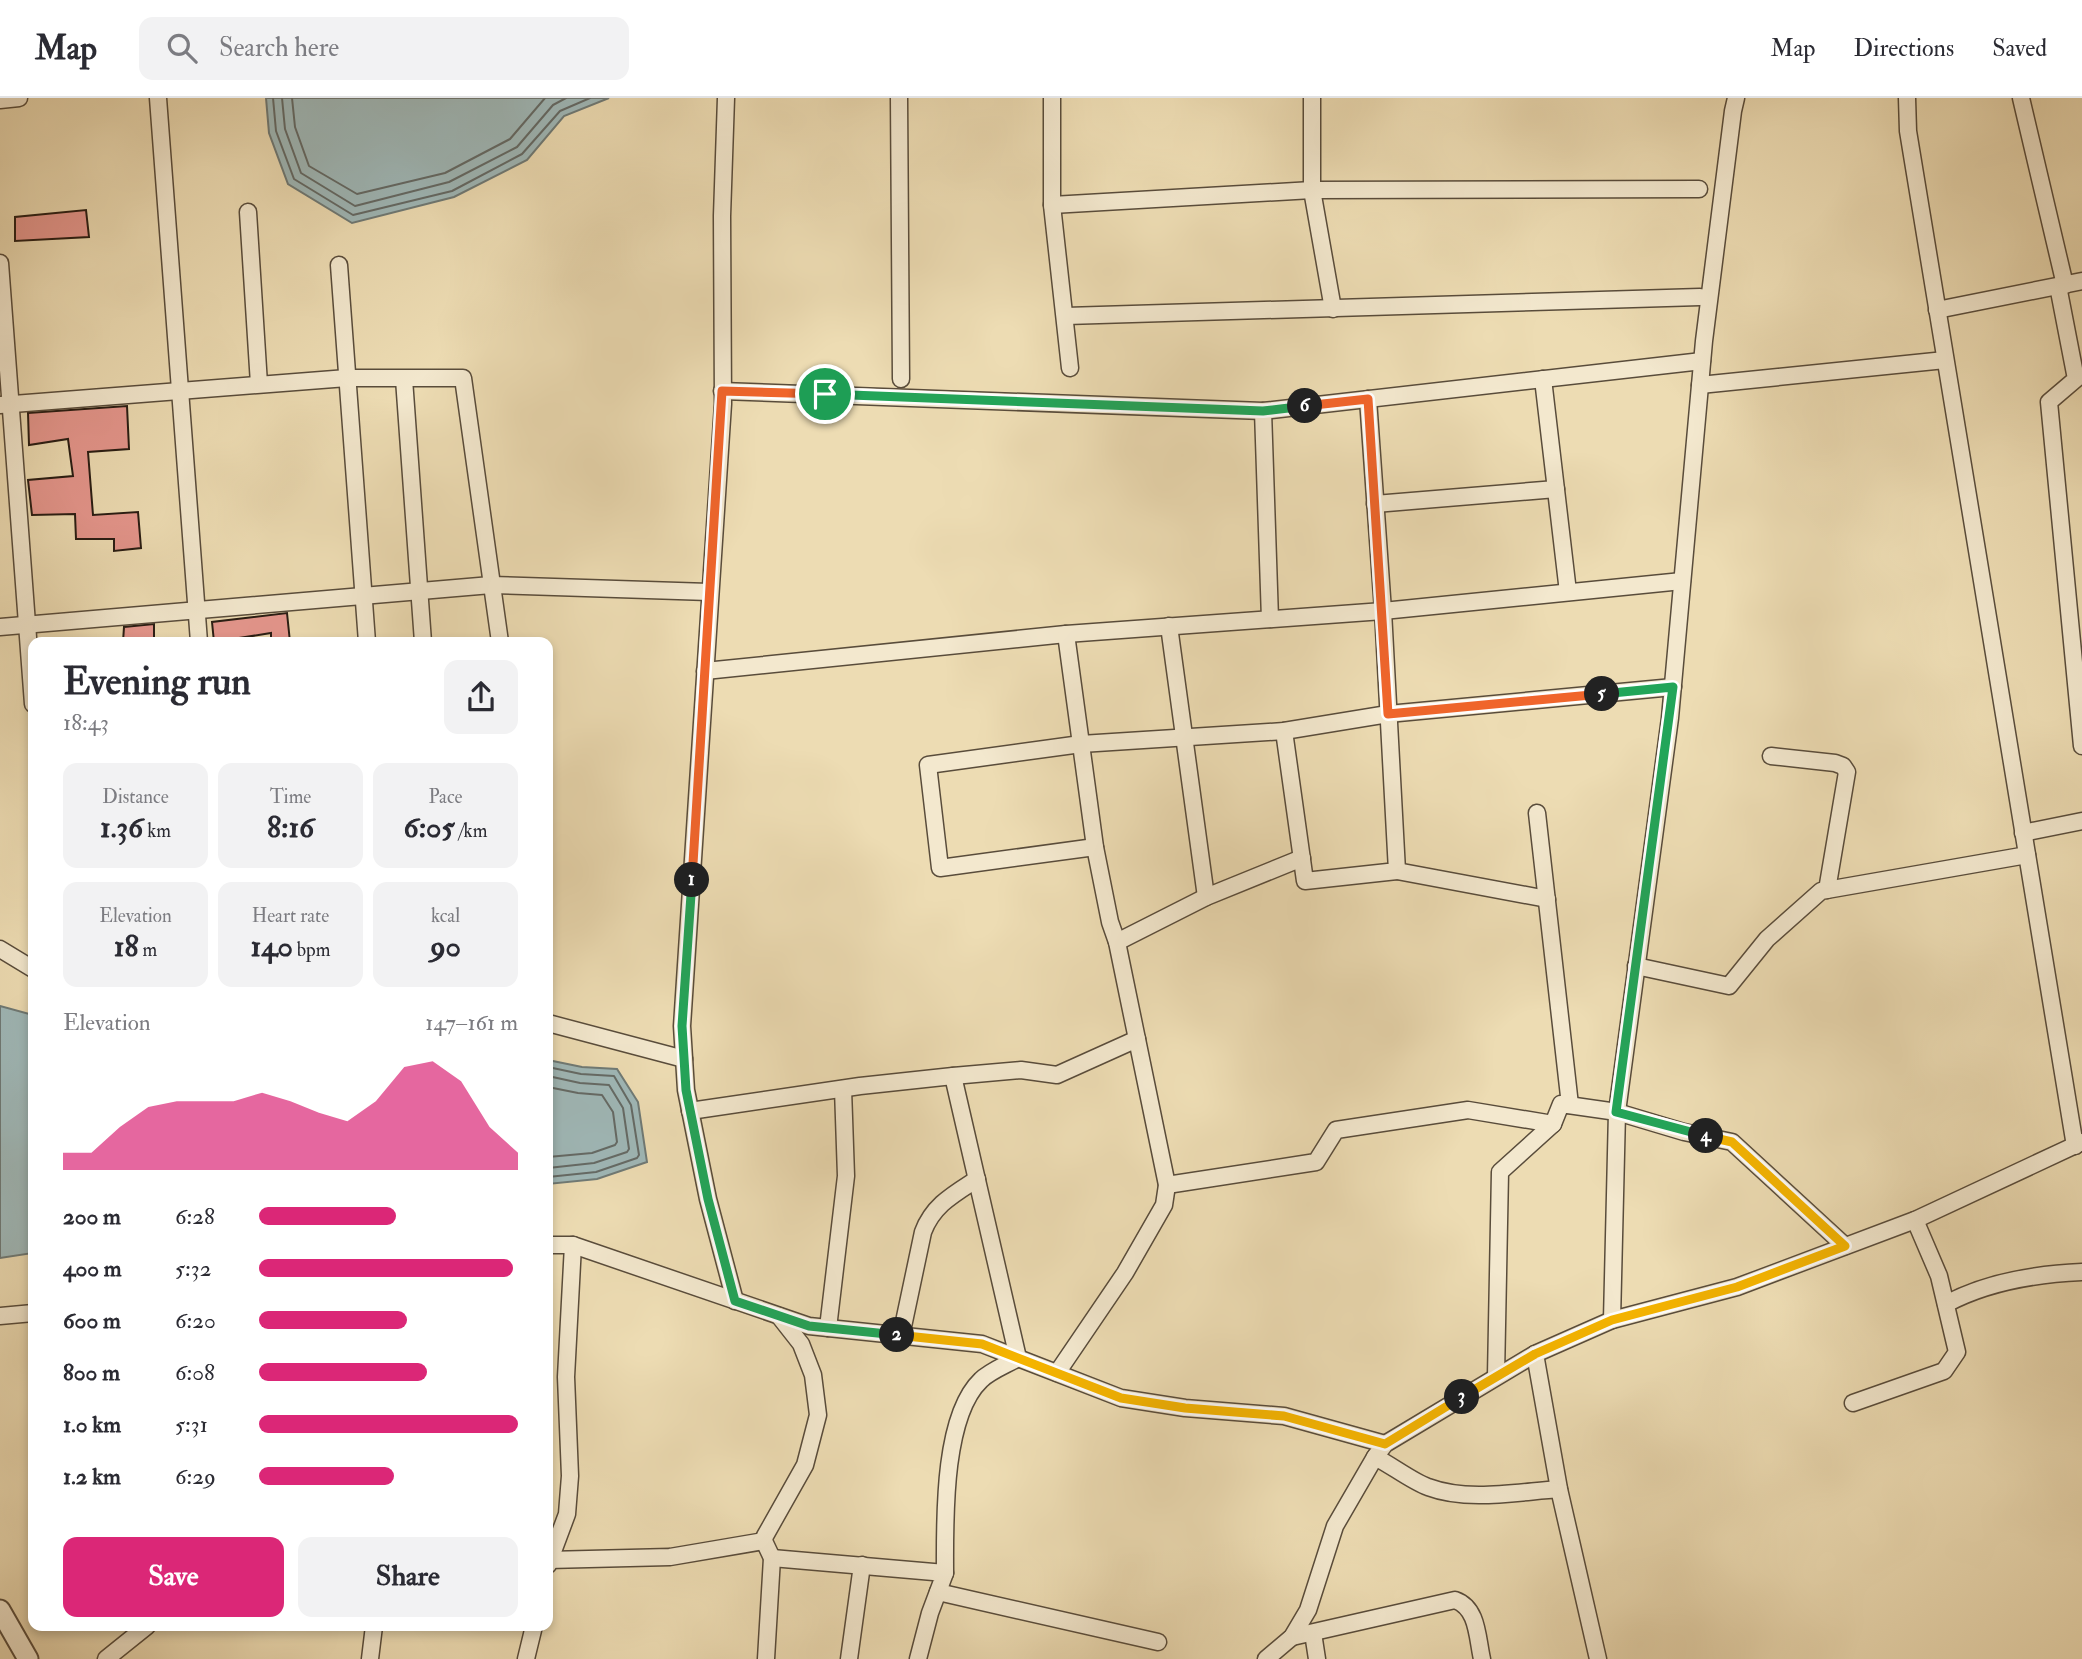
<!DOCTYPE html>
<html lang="en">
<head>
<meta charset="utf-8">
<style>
  body { margin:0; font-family:"IM FELL Double Pica",serif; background:#f2f2f3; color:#2b2b33; height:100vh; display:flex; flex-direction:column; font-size:26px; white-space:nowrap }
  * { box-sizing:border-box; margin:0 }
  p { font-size:23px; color:#7c7c81 }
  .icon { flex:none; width:38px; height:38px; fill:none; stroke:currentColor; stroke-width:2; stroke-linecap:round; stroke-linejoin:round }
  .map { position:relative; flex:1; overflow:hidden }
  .panel { position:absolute; left:28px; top:539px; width:525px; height:994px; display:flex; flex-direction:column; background:#fff; border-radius:14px; box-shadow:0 4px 10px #0003 }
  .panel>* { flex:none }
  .pin { position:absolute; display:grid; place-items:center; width:60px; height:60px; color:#fff; margin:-30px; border:4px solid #fff; border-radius:50%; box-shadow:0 2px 7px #0007 }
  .km { position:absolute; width:35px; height:35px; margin:-18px; border-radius:50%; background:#222; color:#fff; font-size:19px; line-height:35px; text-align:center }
  .round { display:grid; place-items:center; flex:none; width:74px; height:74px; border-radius:14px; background:#f2f2f3 }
  .headline { display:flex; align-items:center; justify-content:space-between; height:119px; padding:0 35px }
  h1 { font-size:38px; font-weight:700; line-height:52px }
  .metrics { display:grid; grid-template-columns:repeat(3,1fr); gap:10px; height:119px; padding:7px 35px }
  .metrics div { display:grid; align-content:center; border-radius:14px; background:#f2f2f3; text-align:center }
  .metrics b { font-size:30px; font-weight:700 }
  .metrics small { font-size:19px; font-weight:400 }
  .metrics p { font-size:19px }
  .chart { height:196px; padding:14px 35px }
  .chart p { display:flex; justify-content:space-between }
  .chart svg { width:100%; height:126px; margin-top:7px; fill:#db2777; opacity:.7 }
  .action { display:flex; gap:14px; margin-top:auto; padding:14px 35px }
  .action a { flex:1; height:80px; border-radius:14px; background:#db2777; color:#fff; font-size:28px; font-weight:700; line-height:80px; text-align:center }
  .action a+a { background:#f2f2f3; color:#2b2b33 }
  ul { padding:0 35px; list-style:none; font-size:23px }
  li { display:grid; grid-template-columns:112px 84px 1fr; align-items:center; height:52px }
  li i { height:18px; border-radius:9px; background:#db2777 }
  header { display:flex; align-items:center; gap:42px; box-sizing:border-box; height:98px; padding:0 35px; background:#fff; border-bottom:2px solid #e1e1e2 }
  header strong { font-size:33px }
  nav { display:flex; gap:38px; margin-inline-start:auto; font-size:24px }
  .search { width:490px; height:63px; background:#f2f2f3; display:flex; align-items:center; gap:18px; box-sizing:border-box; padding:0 24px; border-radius:14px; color:#7c7c81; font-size:26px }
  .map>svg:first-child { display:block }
  .water { fill:#9fb8b8; stroke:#6f7a76; stroke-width:2 }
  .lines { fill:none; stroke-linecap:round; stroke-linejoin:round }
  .shore { stroke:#646a66; stroke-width:2 }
  .building { fill:#e5968d; stroke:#281c13; stroke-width:2 }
  .minor-casing { stroke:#594c3b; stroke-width:19 }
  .tertiary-casing { stroke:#594c3b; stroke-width:23 }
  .minor { stroke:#f3e8ce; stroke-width:16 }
  .tertiary { stroke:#f3e8ce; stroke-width:19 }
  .split-1-casing { stroke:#fff; stroke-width:14 }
  .split-2-casing { stroke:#fff; stroke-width:14 }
  .split-3-casing { stroke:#fff; stroke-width:14 }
  .split-4-casing { stroke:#fff; stroke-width:14 }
  .split-5-casing { stroke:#fff; stroke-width:14 }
  .split-6-casing { stroke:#fff; stroke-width:14 }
  .split-7-casing { stroke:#fff; stroke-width:14 }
  .split-1 { stroke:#f0652b; stroke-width:9 }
  .split-2 { stroke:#22a559; stroke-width:9 }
  .split-3 { stroke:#f5b400; stroke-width:9 }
  .split-4 { stroke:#f5b400; stroke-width:9 }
  .split-5 { stroke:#22a559; stroke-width:9 }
  .split-6 { stroke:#f0652b; stroke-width:9 }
  .split-7 { stroke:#22a559; stroke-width:9 }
</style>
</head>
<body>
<header>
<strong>Map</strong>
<div class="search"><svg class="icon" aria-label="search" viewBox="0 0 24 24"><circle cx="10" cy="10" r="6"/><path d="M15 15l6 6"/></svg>Search here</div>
<nav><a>Map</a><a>Directions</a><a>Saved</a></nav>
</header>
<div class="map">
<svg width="2082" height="1561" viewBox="0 0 2082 1561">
  <rect width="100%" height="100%" fill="#eddcb3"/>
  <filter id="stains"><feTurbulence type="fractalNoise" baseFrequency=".00286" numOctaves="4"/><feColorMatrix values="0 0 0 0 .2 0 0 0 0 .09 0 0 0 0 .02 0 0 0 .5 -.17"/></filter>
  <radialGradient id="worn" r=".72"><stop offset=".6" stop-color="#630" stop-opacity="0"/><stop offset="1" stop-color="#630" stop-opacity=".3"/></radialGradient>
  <g class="water">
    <polygon points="266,0 609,0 564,18 527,62 454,99 352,125 288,86 269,35"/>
    <polygon points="0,908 33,917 33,1155 0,1160"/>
    <polygon points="548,962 582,969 617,971 638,1004 647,1064 597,1081 548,1086"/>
  </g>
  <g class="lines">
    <g class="shore">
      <polyline points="273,0 276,33 294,81 353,117 452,93 522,56 560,13 590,0"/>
      <polyline points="282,0 285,31 301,75 355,108 449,84 517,49 553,7 566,0"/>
      <polyline points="292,0 295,29 309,68 357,96 445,75 510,41 545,0"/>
      <polyline points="548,969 581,976 614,978 631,1007 639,1057 637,1060 596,1074 548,1079"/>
      <polyline points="548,978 580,985 609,987 623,1010 629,1051 627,1054 594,1065 548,1070"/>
      <polyline points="548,989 578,995 602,997 613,1014 617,1044 615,1047 592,1055 548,1059"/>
    </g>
  </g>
  <g class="building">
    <polygon points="86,112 89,139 15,143 15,119"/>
    <polygon points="127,308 129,351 88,354 93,417 138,414 141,450 114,453 114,441 76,441 75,416 32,417 28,382 73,378 68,341 29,347 28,315"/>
    <polygon points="287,515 290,544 271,544 271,535 214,544 212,524"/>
    <polygon points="154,526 154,544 123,544 124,529"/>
  </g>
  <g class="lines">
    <defs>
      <g id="minor">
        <polyline points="158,0 199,544"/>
        <polyline points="726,0 722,118 723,306 682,928 686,992 708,1101 735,1203"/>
        <polyline points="899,0 901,281"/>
        <polyline points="1052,0 1052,107 1070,270"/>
        <polyline points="1312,0 1312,92 1333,211"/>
        <polyline points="1907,0 1908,33 2075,1048"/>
        <polyline points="2021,0 2065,187"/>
        <polyline points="0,2 19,0"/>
        <polyline points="1052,107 1312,92 1699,91"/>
        <polyline points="248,114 259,286"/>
        <polyline points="0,165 33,606"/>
        <polyline points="339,167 367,544"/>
        <polyline points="2058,188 2076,281 2049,304 2082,648"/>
        <polyline points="1937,212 2082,183"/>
        <polyline points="1066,218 1700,199"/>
        <polyline points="404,281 423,544"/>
        <polyline points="1543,281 1568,494"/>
        <polyline points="1700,287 1945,262"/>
        <polyline points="722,293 1263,313 1702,263"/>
        <polyline points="0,307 347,280 463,280 500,544"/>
        <polyline points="1263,313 1270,521"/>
        <polyline points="1375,406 1556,391"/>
        <polyline points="1169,528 1206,799"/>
        <polyline points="0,529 491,487 709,494"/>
        <polyline points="705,573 1066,536 1383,513 1682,483"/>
        <polyline points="1284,633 1305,783 1397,773 1383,513 1368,301"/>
        <polyline points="1771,658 1835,665 1843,668 1847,674 1827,792"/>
        <polyline points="1537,715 1570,1007"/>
        <polyline points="2023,735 2082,723"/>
        <polyline points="1095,749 940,770 928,667 1081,646 1284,633 1388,616 1673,589"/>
        <polyline points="1397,773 1547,801"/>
        <polyline points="1117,844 1206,799 1302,760"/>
        <polyline points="0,851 33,871"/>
        <polyline points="1636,868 1729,888 1767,841 1821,793 2027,757"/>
        <polyline points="548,925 684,961"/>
        <polyline points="690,1013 860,988 953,978 1021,972 1057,977 1137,941"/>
        <polyline points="1167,1087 1316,1064 1336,1032 1468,1012 1553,1026 1561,1006 1617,1014 1684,1034 1732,1044 1845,1148"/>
        <polyline points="548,1147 573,1147 809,1228 982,1246 1121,1300 1185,1310 1284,1318 1385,1346"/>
        <path d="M1946,1206C1987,1184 2036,1176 2082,1174"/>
        <polyline points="0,1218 33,1215"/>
        <polyline points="1612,1222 1617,1014 1670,620 1704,243 1733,13 1736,0"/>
        <polyline points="828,1230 846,1078 843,991"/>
        <path d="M901,1238L923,1134C933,1107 954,1096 977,1081"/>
        <polyline points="1535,1256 1559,1391 1598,1561"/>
        <polyline points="1057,1275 1125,1175 1164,1107 1167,1087 1117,844 1110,824 1095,749 1066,536"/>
        <polyline points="1496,1278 1500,1074 1553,1026"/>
        <polyline points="1853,1305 1944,1273 1957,1254 1939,1178 1915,1122"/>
        <path d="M1375,1359C1391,1367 1413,1384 1428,1389C1468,1404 1517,1394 1559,1391"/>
        <polyline points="772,1460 945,1475 930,1515 918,1561"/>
        <polyline points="548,1462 670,1459 764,1443"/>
        <polyline points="548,1467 567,1416 570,1378 566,1279 573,1147"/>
        <path d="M945,1475C945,1425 942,1319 981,1282C990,1273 1006,1267 1018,1260L953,978"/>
        <polyline points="938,1494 1158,1544"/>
        <polyline points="1313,1535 1317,1561"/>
        <path d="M1292,1539L1455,1502C1478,1510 1477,1539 1482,1561"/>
        <polyline points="106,1561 147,1528"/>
        <polyline points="370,1561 374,1528"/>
        <polyline points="526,1561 534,1528"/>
        <polyline points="766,1561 772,1460 764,1443 765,1438 805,1367 818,1317 813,1277 801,1246 779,1218"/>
        <polyline points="849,1561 862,1467"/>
        <polyline points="1266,1561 1292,1539 1308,1512 1335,1428 1375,1359 1385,1346 1535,1256 1612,1222 1737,1189 1915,1122 2082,1044"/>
      </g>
      <polyline id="tertiary" points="0,1512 28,1561"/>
    </defs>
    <use href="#minor" class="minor-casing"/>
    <use href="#tertiary" class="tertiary-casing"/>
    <use href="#minor" class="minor"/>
    <use href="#tertiary" class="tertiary"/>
  </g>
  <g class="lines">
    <defs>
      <polyline id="split-1" points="692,782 722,293 825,296"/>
      <polyline id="split-2" points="692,782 682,928 686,992 708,1101 735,1203 809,1228 897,1237"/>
      <polyline id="split-3" points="897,1237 982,1246 1121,1300 1185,1310 1284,1318 1385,1346 1462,1299"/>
      <polyline id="split-4" points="1462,1299 1535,1256 1612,1222 1737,1189 1845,1148 1732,1044 1706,1038"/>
      <polyline id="split-5" points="1602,596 1673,589 1616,1014 1706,1038"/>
      <polyline id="split-6" points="1305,308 1368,301 1388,616 1602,596"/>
      <polyline id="split-7" points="825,296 1263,313 1305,308"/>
    </defs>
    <use href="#split-1" class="split-1-casing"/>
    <use href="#split-2" class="split-2-casing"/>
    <use href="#split-3" class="split-3-casing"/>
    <use href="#split-4" class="split-4-casing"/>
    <use href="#split-5" class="split-5-casing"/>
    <use href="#split-6" class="split-6-casing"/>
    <use href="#split-7" class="split-7-casing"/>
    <use href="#split-1" class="split-1"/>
    <use href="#split-2" class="split-2"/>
    <use href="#split-3" class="split-3"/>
    <use href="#split-4" class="split-4"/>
    <use href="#split-5" class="split-5"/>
    <use href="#split-6" class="split-6"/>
    <use href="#split-7" class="split-7"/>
  </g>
  <rect width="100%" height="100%" filter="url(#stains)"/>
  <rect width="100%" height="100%" fill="url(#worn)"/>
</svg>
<div class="pin" style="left:825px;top:296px;background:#1e9e55"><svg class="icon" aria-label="arrive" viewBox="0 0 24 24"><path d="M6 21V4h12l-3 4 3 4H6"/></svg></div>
<b class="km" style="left:692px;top:782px">1</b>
<b class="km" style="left:897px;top:1237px">2</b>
<b class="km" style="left:1462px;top:1299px">3</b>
<b class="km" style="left:1706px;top:1038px">4</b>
<b class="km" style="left:1602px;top:596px">5</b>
<b class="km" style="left:1305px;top:308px">6</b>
<section class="panel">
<div class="headline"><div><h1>Evening run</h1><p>18:43</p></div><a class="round"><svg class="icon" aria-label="share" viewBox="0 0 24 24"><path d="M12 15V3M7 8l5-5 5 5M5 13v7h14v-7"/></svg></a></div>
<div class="metrics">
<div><p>Distance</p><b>1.36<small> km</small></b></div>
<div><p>Time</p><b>8:16</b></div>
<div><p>Pace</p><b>6:05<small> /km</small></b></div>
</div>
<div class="metrics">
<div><p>Elevation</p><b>18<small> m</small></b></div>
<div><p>Heart rate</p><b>140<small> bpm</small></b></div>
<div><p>kcal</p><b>90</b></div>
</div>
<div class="chart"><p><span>Elevation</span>147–161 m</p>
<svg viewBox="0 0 160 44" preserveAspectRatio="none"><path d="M0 44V38L10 38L20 29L30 22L40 20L50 20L60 20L70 17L80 20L90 24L100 27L110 20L120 8L130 6L140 13L150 29L160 38V44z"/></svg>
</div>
<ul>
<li><b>200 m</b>6:28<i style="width:53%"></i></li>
<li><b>400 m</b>5:32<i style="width:98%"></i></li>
<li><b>600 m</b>6:20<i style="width:57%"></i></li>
<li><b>800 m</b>6:08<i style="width:65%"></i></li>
<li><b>1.0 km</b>5:31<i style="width:100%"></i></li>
<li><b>1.2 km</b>6:29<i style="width:52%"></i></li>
</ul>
<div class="action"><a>Save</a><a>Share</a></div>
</section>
</div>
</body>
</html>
